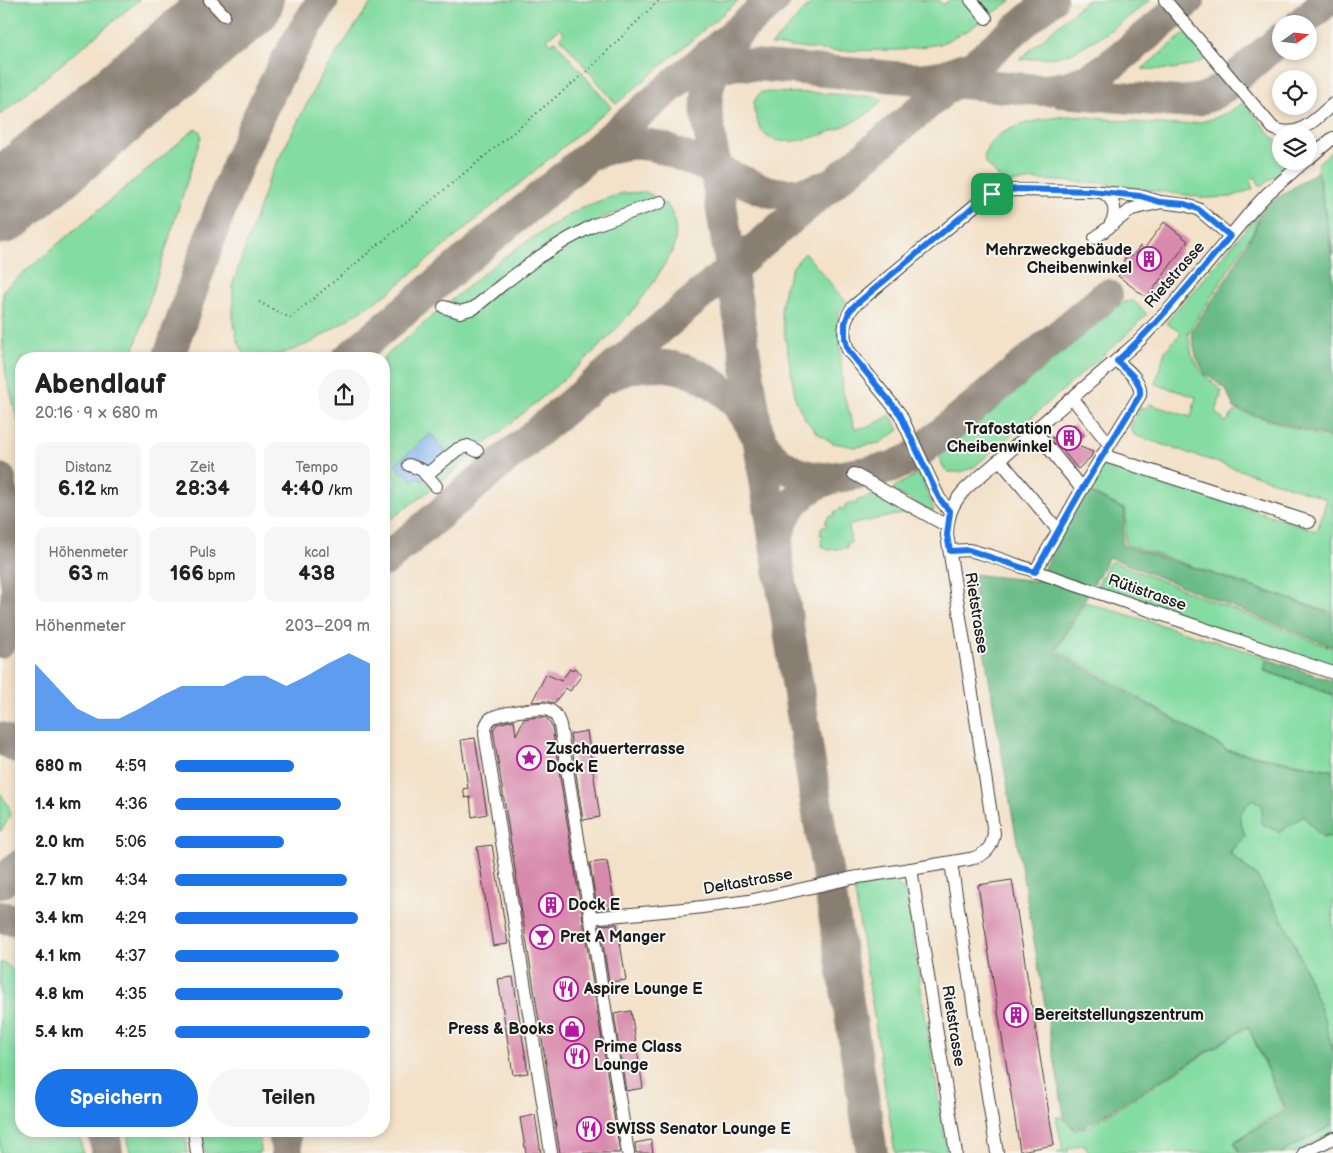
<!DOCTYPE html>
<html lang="de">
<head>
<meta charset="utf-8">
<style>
  body { margin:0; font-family:"Balsamiq Sans",sans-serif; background:#f6f6f6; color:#222; height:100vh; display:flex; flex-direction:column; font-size:19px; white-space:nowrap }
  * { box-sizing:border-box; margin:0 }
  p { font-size:16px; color:#767676 }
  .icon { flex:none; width:28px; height:28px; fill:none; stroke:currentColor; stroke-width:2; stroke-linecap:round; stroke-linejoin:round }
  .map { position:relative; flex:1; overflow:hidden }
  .panel { position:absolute; left:15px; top:352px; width:375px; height:785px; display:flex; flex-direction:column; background:#fff; border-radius:20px; box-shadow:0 2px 8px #0003 }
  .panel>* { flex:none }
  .needle { width:32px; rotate:75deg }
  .controls { position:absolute; left:1272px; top:15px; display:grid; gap:10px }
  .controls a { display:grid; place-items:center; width:45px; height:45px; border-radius:50%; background:#fff; box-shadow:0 2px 8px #0003; font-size:25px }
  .pin { position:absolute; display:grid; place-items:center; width:42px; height:42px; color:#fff; margin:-21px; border-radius:10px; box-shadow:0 2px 8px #0006 }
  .round { display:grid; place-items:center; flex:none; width:52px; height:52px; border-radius:26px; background:#f6f6f6 }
  .headline { display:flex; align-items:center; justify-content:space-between; height:85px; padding:0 20px }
  h1 { font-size:28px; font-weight:800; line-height:38px }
  .figures { display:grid; grid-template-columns:repeat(3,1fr); gap:8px; height:85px; padding:5px 20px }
  .figures div { display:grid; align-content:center; border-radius:12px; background:#f6f6f6; text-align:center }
  .figures b { font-size:21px; font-weight:800 }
  .figures small { font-size:14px; font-weight:400 }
  .figures p { font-size:14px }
  .chart { height:140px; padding:10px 20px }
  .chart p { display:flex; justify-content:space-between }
  .chart svg { width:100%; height:90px; margin-top:5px; fill:#1a73e8; opacity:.7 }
  .action { display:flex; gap:10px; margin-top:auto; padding:10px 20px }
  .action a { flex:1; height:58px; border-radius:30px; background:#1a73e8; color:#fff; font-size:20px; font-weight:800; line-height:58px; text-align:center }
  .action a+a { background:#f6f6f6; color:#222 }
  ul { padding:0 20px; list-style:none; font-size:16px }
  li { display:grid; grid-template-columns:80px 60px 1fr; align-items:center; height:38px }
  li i { height:12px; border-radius:6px; background:#1a73e8 }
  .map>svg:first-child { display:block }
  .green { fill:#83dca1; stroke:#507c5e }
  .forest { fill:#6abc87; stroke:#436c52 }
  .water { fill:#83b2ee; stroke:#506785 }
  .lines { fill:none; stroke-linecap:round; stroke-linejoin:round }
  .taxiway { stroke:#887e72; stroke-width:32 }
  .runway { stroke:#887e72; stroke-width:81 }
  .building { fill:#d88aac }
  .minor-casing { stroke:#3c3a36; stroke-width:14 }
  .path { stroke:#3c3a36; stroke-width:2; stroke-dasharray:1 4; stroke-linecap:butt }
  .minor { stroke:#fff; stroke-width:12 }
  .route-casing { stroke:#fff; stroke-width:10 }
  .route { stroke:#1a73e8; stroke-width:6 }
  .labels { text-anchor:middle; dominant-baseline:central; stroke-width:4; stroke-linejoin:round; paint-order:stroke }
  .poi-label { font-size:16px; font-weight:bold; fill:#1c1c1c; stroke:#f6f6f2; text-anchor:start }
  .street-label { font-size:16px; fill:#1c1c1c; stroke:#f6f6f2 }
</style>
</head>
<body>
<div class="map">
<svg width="1333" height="1153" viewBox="0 0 1333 1153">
  <rect width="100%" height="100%" fill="#f6f6f2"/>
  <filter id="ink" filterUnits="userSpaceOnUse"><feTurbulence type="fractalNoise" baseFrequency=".02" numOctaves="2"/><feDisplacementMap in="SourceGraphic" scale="10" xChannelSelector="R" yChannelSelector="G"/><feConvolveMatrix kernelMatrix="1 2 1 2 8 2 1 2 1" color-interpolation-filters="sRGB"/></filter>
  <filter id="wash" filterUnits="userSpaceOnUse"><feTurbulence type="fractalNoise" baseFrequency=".0096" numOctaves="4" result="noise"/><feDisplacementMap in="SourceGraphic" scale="20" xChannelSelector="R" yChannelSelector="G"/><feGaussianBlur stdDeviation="1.12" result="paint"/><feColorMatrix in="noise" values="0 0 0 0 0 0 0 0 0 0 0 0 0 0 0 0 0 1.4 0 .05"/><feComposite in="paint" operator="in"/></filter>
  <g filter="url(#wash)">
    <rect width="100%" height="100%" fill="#f3e1c8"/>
    <g class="green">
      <polygon points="0,0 139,0 0,115"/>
      <polygon points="373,0 739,0 616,104 560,37 564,33 560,28 547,39 551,44 555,41 611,107 387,294 311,343 281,354 264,357 245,357 237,339 233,319 233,283 270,176 321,76"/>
      <polygon points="814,0 939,0 943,5 949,0 966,0 983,20 970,29 940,44 899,50 832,51 771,45"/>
      <polygon points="975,0 1012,0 988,17"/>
      <polygon points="1087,0 1151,0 1107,33 1071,53 1056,57 1019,60"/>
      <path d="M1185,33L1207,58C1188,70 1164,70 1142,69Z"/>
      <path d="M761,92L817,93L876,97L883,100C878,105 872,111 865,115C846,127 778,158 761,130C759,127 758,123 757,119C752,107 752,101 761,92Z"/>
      <path d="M1244,102L1281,147V161H1292L1289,166L1260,187L1256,177L1250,180L1253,189L1231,197L1208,198L1100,183L1038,180L1004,183L986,163L984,157C986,151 988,145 993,140C1009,124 1046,118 1069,116C1077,115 1087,117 1095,118C1125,120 1166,128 1195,123C1213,120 1229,113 1244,102Z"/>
      <polygon points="195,129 200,131 201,137 131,359 21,359 21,433 6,375 3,348 3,290"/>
      <polygon points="1333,150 1333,255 1317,164"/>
      <polygon points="646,192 655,197 655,199 604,217 470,308 448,303 486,271 521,245 582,207 623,193"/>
      <path d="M666,203C675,216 678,231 674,246C672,254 665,263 661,270C622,338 540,399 479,449L471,444L413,471L433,488L384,524V359H382L441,309L460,315L594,228Z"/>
      <polygon points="1260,212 1253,232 1188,333 1192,355 1203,374 1222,391 1216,413 1226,422 1236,410 1333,440 1333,613 1125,544 1126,510 1087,490 1103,462 1109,462 1317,531 1327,499 1134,435 1130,427 1140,408 1147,408 1149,404 1191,417 1196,397 1155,384 1165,351 1181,333 1166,323"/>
      <polygon points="805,253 847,303 838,313 843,393 855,429 871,426 890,415 899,430 880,443 855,447 833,443 816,432 805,419 796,401 781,312 784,290 792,268"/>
      <polygon points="1134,301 1147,314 1124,337 974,467 961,472 947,472 942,465 940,456 1123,302"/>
      <polygon points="464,450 474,454 438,484 434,476"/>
      <polygon points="916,475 921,477 934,510 931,511 894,491 894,487"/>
      <polygon points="876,494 877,496 884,495 906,508 906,513 849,525 851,543 847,543 847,548 828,550 822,546 821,539 823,538 823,535 820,535 822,526 826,527 827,524 825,523 828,517 835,515 834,512 841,508 842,510 845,508 845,505 853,502 853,505 857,504 856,501"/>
      <polygon points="1111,561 1333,649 1333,670 1095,589"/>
      <polygon points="1085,602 1267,657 1264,671 1333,695 1333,770 1228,750 1057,650"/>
      <path d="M0,793C13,811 13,813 0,832Z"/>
      <polygon points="1252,799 1262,805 1261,823 1279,832 1303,816 1322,838 1333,836 1333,1052 1324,1017 1291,935 1258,877 1230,853 1245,837 1239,814"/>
      <polygon points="893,881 904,890 907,899 947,1153 895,1153 854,887"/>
      <polygon points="0,963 5,963 21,976 21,1131 79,1131 83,1153 0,1153"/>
      <polygon points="1248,1027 1284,1109 1234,1142 1239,1153 1089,1153 1084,1144 1068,1149 1068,1153 1057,1153 1063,1150 1056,1117 1063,1117 1075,1130 1088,1127"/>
      <polygon points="1333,1125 1333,1132 1295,1153 1280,1153"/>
      <polygon points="127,1131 184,1131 188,1153 130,1153"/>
      <polygon points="202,1131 259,1131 260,1153 205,1153"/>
    </g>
    <g class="forest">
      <polygon points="1318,171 1333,263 1333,438 1234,408 1226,389 1205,374 1196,356 1191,332 1231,272 1254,232 1264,207"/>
      <polygon points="1085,491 1125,510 1122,545 1292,600 1333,615 1333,647 1109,557 1055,651 1228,751 1333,771 1333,836 1323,837 1304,816 1280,832 1261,823 1262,805 1252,799 1239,815 1245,837 1229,853 1258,878 1291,935 1324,1017 1333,1053 1333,1125 1281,1153 1240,1153 1235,1142 1286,1110 1248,1026 1086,1126 1074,1128 1064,1116 971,574 1037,581"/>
      <polygon points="1267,659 1333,681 1333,694 1264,670"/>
    </g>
    <polygon class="water" points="431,434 450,457 422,481 418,477 413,481 405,472 403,474 395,464"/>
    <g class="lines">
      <g class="taxiway">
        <path d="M745,24C721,50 703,80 707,116L872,1153"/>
        <polyline points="1300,24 1328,0"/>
        <polyline points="699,71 717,66 742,64 918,79 943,76 964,68"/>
        <path d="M940,81L1039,90C1083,90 1107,69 1139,42C1156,28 1173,14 1189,0"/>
        <polyline points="1063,92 1177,102 1197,100 1210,96 1224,87 1281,39"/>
        <path d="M596,153C617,143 641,141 663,148L761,189C783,197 806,195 827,185"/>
        <path d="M168,359C201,267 229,172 273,86C288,56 305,28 323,0"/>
        <polyline points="347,359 774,0"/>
        <path d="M609,376C666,349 727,376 754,431"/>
        <path d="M759,434C770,466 805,482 837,477C804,485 779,510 777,545"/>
        <polyline points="837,477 890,468 912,458 1107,295"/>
        <polyline points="0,479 21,613"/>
        <polyline points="384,561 1051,0"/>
        <path d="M0,642C10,625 17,607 17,587"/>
        <polyline points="0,738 21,749"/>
        <polyline points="0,883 21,865"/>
        <polyline points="0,917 21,921"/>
        <polyline points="104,1131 107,1153"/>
        <polyline points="284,1131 287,1153"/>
      </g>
      <polyline class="runway" points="0,204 243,0"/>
    </g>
    <g id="blocks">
      <g class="building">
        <polygon points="1164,222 1188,241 1147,298 1118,276 1126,264 1123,261 1128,254 1132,257 1140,246 1144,249"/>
        <polygon points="1074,424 1084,435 1073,444 1093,452 1091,457 1078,469 1051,437 1057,439"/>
        <polygon points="574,668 582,675 570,691 566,688 554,703 545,701 532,702 546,674 561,681 570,669 572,671"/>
        <polygon points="537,717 547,718 552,727 620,1153 560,1153 493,730 497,724 514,720 516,735 524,719"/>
        <polygon points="587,731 600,817 583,820 570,734"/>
        <polygon points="475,738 487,814 472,817 470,797 465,798 463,789 468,788 461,740"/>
        <polygon points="492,845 508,944 493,946 477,847"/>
        <polygon points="607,861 615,907 597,909 590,863"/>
        <polygon points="1012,880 1054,1145 1020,1151 978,885"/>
        <polygon points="617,924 626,980 609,982 600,925"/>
        <polygon points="513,977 528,1073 513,1075 498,979"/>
        <polygon points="631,1011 643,1088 626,1091 614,1014"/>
        <polygon points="535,1115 541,1153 526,1153 520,1118"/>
        <polygon points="651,1140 653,1153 636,1153 635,1143"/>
      </g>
    </g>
  </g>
  <g filter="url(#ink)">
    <use href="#blocks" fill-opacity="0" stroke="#3c3a36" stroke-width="1"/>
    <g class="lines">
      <defs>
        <g id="minor">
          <polyline points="210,0 224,15"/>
          <polyline points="971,0 986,18"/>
          <path d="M1165,0L1273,128C1298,141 1315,119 1333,104"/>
          <polyline points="1309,158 1333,138"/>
          <path d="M1102,192C1115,199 1118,213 1110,225"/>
          <polyline points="1095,238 1132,209 1158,203"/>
          <polyline points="444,307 460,312 474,308 503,284 539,257 568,239 594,225 661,202"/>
          <polyline points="1073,399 1109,444"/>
          <polyline points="1035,431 1082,489"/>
          <polyline points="1102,455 1309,522"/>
          <polyline points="1000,460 1058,530"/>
          <polyline points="409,465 422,470 436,486"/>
          <polyline points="854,474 947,526"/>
          <polyline points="426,475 458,449 468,446 477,451"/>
          <path d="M950,512L939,498L900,414L848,350C842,335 843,319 854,306L979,202L992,194L1004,190L1090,191L1140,196L1160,202L1185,205L1198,209L1230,236"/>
          <polyline points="950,551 969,550 991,556 1333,673"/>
          <path d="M1035,572L1082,489L1140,395C1142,380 1127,370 1117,361"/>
          <polyline points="951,863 997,1153"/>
          <polyline points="590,918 694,908 749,901 852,878 911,869"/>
          <polyline points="194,1131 197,1153"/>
          <path d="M551,1153L485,734C485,728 486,723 490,719C497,713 540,707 549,710C556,713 558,719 560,725L628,1153"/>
          <path d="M956,1153L911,869L970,859C985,855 992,849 994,833L947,535C947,513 955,498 971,484L1140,340L1173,305L1253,209L1267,194L1305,161"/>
          <polyline points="1304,1153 1333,1138"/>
        </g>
      </defs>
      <use href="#minor" class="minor-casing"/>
      <polyline class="path" points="259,302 290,318 586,72 659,0"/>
      <use href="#minor" class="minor"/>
    </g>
  </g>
  <g class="lines" filter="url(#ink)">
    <defs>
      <path id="route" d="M1019,189L1090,191L1140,196L1160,202L1185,204L1198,209L1230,236C1194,279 1159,323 1117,361C1126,370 1142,380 1140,395L1082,489L1035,572L969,550L950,551L947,535L950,512L939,498L900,414L848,350L845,339V323L849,312L854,306L979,202L998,191Z"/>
    </defs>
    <use href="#route" class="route-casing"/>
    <use href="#route" class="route"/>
  </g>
  <defs>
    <symbol id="building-ring" viewBox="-11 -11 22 22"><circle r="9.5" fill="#f6f6f2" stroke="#b5179e" stroke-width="1.5"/><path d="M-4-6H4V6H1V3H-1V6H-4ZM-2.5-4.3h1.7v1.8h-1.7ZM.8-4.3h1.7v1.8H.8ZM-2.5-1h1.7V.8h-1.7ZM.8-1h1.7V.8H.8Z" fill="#b5179e"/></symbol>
    <symbol id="sight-ring" viewBox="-11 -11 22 22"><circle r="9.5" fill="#f6f6f2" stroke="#b5179e" stroke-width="1.5"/><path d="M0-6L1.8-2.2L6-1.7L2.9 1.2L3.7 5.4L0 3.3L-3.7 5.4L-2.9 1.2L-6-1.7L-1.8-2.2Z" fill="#b5179e"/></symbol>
    <symbol id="bar-ring" viewBox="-11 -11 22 22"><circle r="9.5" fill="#f6f6f2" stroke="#b5179e" stroke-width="1.5"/><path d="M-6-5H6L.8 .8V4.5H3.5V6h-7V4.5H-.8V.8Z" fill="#b5179e"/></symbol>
    <symbol id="restaurant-ring" viewBox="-11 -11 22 22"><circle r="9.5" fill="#f6f6f2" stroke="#b5179e" stroke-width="1.5"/><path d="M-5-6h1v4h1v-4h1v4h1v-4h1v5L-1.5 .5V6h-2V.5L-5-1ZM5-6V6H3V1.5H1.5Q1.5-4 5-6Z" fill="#b5179e"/></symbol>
    <symbol id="shop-ring" viewBox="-11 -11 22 22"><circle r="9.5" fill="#f6f6f2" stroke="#b5179e" stroke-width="1.5"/><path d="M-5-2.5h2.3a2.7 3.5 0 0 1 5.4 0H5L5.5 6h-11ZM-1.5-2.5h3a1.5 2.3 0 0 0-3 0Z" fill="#b5179e"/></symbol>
  </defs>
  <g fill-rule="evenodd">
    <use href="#building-ring" x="1135" y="245" width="28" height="28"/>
    <use href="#building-ring" x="1055" y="424" width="28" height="28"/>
    <use href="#sight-ring" x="515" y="744" width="28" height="28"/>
    <use href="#building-ring" x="537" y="891" width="28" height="28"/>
    <use href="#bar-ring" x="528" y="923" width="28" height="28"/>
    <use href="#restaurant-ring" x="552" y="975" width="28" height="28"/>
    <use href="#building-ring" x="1002" y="1001" width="28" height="28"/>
    <use href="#shop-ring" x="558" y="1015" width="28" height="28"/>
    <use href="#restaurant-ring" x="563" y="1042" width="28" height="28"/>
    <use href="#restaurant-ring" x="575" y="1115" width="28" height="28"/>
  </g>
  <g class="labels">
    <g class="poi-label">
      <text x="1132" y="250" text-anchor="end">Mehrzweckgebäude<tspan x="1132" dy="18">Cheibenwinkel</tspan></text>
      <text x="1052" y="429" text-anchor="end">Trafostation<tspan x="1052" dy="18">Cheibenwinkel</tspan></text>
      <text x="546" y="749">Zuschauerterrasse<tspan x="546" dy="18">Dock E</tspan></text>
      <text x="568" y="905">Dock E</text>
      <text x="560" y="937">Pret A Manger</text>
      <text x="584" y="989">Aspire Lounge E</text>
      <text x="1034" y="1015">Bereitstellungszentrum</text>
      <text x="554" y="1029" text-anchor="end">Press &amp; Books</text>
      <text x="594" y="1047">Prime Class<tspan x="594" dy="18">Lounge</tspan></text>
      <text x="606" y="1129">SWISS Senator Lounge E</text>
    </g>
    <g class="street-label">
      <text transform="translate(1175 275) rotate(-49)">Rietstrasse</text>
      <text transform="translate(1147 593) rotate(19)">Rütistrasse</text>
      <text transform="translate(976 613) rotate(81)">Rietstrasse</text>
      <text transform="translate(748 882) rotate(-10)">Deltastrasse</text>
      <text transform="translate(953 1026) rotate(81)">Rietstrasse</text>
    </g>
  </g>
</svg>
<div class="controls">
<a><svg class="needle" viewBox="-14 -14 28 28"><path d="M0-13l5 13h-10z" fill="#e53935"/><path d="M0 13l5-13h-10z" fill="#767676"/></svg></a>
<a><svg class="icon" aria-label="locate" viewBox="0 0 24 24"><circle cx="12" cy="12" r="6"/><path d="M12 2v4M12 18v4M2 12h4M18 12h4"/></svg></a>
<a><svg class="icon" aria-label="layers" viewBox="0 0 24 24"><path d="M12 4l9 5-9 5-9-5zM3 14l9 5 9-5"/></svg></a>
</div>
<div class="pin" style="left:992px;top:194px;background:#1e9e55"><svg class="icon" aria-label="arrive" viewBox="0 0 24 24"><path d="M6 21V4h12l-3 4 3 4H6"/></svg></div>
<section class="panel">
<div class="headline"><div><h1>Abendlauf</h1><p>20:16 · 9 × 680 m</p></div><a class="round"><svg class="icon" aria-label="share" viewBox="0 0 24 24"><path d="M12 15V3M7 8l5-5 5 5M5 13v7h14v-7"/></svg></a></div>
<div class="figures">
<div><p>Distanz</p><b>6.12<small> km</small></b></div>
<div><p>Zeit</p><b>28:34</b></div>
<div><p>Tempo</p><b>4:40<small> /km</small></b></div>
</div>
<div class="figures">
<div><p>Höhenmeter</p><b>63<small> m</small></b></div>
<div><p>Puls</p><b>166<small> bpm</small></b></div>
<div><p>kcal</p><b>438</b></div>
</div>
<div class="chart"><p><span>Höhenmeter</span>203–209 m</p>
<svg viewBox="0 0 160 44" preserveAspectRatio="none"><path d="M0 44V11L10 22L20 33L30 38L40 38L50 33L60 27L70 22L80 22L90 22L100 17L110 17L120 22L130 17L140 11L150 6L160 11V44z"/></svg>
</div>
<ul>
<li><b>680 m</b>4:59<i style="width:61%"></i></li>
<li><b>1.4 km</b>4:36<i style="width:85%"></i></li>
<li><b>2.0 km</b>5:06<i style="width:56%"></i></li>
<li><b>2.7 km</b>4:34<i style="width:88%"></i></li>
<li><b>3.4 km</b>4:29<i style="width:94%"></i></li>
<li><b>4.1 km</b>4:37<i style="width:84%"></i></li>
<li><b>4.8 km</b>4:35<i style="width:86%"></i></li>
<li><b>5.4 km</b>4:25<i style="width:100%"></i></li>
</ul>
<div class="action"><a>Speichern</a><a>Teilen</a></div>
</section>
</div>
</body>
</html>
